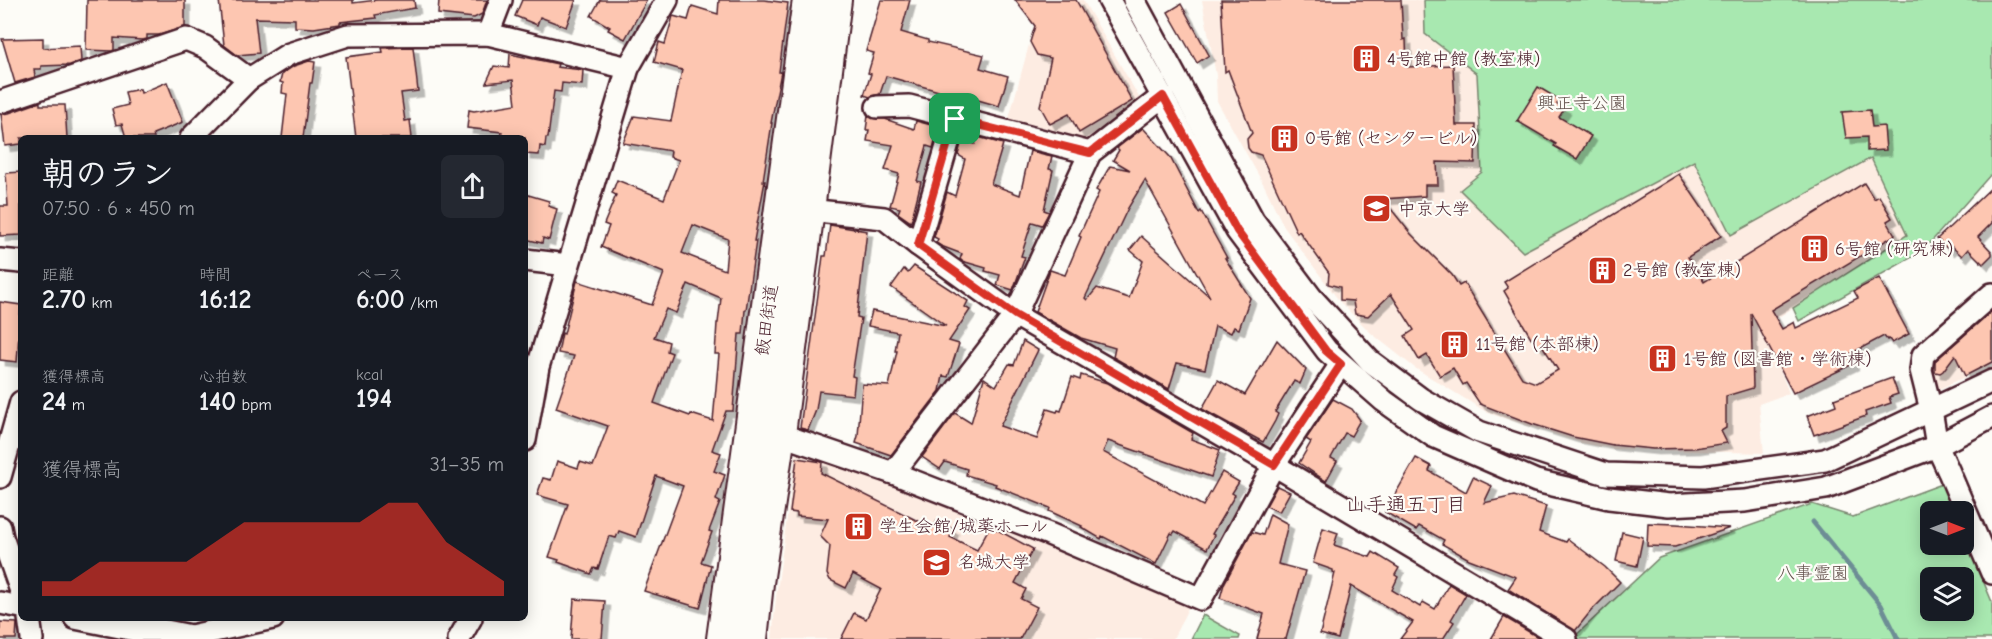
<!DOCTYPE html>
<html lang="ja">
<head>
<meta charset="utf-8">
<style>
  body { margin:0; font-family:"Comic Neue","Klee One",sans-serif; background:#242831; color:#f1f3f6; height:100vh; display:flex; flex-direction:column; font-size:22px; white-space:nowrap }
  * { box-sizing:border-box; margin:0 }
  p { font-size:20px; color:#9ea1a6 }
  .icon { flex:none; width:33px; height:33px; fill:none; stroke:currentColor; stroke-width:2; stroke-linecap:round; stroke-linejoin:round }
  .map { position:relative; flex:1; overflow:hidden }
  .panel { position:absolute; left:18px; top:135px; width:510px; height:486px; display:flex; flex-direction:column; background:#171b24; border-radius:9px; box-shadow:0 3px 15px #0003 }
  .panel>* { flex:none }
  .needle { width:39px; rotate:90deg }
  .tools { position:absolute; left:1920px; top:501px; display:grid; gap:12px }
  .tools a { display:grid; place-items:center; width:54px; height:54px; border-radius:9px; background:#171b24; box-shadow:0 3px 15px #0003; font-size:30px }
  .pin { position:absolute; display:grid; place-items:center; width:51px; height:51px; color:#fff; margin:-26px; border-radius:12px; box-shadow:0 3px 9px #0006 }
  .round { display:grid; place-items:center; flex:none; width:63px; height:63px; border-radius:9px; background:#242831 }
  .summary { display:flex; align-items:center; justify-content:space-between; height:102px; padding:0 24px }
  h1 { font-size:33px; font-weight:600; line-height:45px }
  .stats { display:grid; grid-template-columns:repeat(3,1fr); gap:9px; height:102px; padding:6px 24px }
  .stats div { display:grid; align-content:center }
  .stats b { font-size:26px; font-weight:600 }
  .stats small { font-size:16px; font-weight:400 }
  .stats p { font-size:16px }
  .chart { height:168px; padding:12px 24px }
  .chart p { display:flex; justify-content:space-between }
  .chart svg { width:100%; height:108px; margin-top:6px; fill:#d93025; opacity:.7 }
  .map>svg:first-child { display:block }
  .built { fill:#fdece2 }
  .green { fill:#a8e8b0; stroke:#79846e; stroke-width:1.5; fill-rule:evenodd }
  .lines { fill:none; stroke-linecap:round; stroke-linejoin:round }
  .stream { stroke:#6d8d95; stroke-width:5 }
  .building { fill:#fdc6b1; stroke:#4a1f2b; stroke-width:1.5; fill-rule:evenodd; filter:url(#shadow) }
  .minor-casing { stroke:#4a1f2b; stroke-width:26 }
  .highway-casing { stroke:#4a1f2b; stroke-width:36 }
  .minor { stroke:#fdfcf7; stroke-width:21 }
  .highway { stroke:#fdfcf7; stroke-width:32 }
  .route-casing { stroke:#fff; stroke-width:12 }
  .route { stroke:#d93025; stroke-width:8 }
  .labels { text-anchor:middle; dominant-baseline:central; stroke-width:4.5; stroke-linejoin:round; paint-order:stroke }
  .poi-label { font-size:18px; fill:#4a1f2b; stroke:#fdfcf7; text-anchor:start }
  .park-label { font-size:18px; fill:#62514c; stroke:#fdfcf7 }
  .street-label { font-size:18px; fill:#4a1f2b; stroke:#fdfcf7 }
  .neighbourhood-label { font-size:20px; fill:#4a1f2b; stroke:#fdfcf7 }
</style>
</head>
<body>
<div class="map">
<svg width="1992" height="639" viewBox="0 0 1992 639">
  <defs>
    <filter id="shadow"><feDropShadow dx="5.5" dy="5.5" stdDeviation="0" flood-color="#0004"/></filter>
  </defs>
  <rect width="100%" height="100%" fill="#fdfcf7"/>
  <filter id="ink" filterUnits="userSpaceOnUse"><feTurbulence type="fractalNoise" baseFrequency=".0167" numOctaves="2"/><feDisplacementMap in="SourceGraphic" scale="12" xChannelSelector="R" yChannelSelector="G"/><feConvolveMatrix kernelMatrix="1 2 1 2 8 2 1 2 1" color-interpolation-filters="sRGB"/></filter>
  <g filter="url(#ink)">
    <g class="built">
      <polygon points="1067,0 1083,0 1140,99 1093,142 1089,144 1008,122 1036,19"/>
      <polygon points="1202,0 1424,0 1425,35 1477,74 1482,172 1460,190 1523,252 1694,161 1731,234 1871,158 1907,235 1763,327 1789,393 1759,404 1764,453 1615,449 1582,443 1488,413 1415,368 1371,333 1340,302 1284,227 1265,187 1217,101 1216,75"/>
      <polygon points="1992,309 1992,364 1935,391 1922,364"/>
      <polygon points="796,452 847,467 956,508 1133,578 1189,606 1173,639 772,639 776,598"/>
    </g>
    <g class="green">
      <polygon points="1424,0 1992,0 1992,173 1923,251 1799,321 1793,308 1907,235 1871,158 1731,235 1694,161 1523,252 1460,190 1482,172 1477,74 1425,34"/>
      <path d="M1942,484L1953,511L1930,512V544H1964V535L1992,602V639H1572L1659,558L1812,504L1853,517ZM1930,578H1964V610H1930Z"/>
      <polygon points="1203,615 1240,636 1239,639 1191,639"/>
    </g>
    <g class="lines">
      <polyline class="stream" points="1813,522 1881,605 1898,639"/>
    </g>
    <g class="building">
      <polygon points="87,0 185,0 185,27 159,35 147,35 147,39 142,40 114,38 114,50 112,51 86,50"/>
      <polygon points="219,0 353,0 353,3 377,0 414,0 415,8 375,15 376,18 340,22 340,24 314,28 295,27 295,19 255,18 259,53 237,55 224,45"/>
      <polygon points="439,0 487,0 482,14 474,18 438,14"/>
      <polygon points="522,0 576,0 566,27 540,17 537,25 515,16"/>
      <polygon points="600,0 647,0 625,39 608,30 610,27 591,16"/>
      <path d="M719,0H764L788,3L779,72H781L771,123H772L763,181H765L754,241H756L746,310H745L743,334H739L733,411H726L712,450L721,453L714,471L725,475L716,500L720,502L709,531L712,532L701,562L711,565L700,608L644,591L683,486L656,476L636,537L619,531L616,538L609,536L598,569L594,568L591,574L558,562L559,560L549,557L568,504L537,495L543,478L551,480L557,461L578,468L580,462L593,466L608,426L556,408L574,356L558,353L562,333L564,334L577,281L652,305L664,273L601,247L609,226L604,224L616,195L612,193L617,180L664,199L679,160L670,157L671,151L623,143L634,116L671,121L682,70L654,62L659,42L665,44L673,16L688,20L692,6L718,14ZM693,225L728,239L725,270L682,253ZM688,284L721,298L718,323H717L715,354H719L713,421L691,414L690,416L654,403L672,353L667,351L669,342L654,337L666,309L676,313Z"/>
      <polygon points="881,0 910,0 901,32 928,40 928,42 984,55 980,68 1008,76 999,106 971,98 970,103 948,96 949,94 886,76 880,94 870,97 864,95 871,74 868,73 874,53 866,51"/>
      <polygon points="1015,0 1076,0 1132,101 1079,133 1069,114 1050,124 1040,106 1051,58 1037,55 1030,42 1035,26"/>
      <polygon points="1221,0 1401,0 1403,40 1406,39 1407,67 1453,65 1456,125 1476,125 1475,163 1437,162 1438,185 1425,185 1425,196 1383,199 1411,234 1452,275 1459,286 1464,283 1522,378 1536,383 1558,370 1542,345 1538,347 1530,336 1504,291 1508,288 1504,282 1679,174 1721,236 1688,257 1704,282 1864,183 1874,199 1879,196 1892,218 1887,221 1895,235 1771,310 1782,329 1794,322 1796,328 1858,298 1854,291 1879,278 1909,334 1892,343 1889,339 1887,340 1884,336 1848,355 1853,364 1793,393 1751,313 1753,388 1726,396 1726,428 1721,431 1727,443 1695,448 1653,449 1613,445 1573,437 1532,424 1480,404 1466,383 1463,385 1453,368 1440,376 1427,355 1419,360 1405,336 1414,330 1391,294 1368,316 1355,314 1353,301 1340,300 1340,287 1328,284 1329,273 1299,231 1297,233 1261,155 1251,152 1248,148 1247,139 1252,133 1228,70 1225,72"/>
      <polygon points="1181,4 1209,55 1197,63 1168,12"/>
      <polygon points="43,38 43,48 80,46 81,61 70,65 41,66 41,69 34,69 35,77 15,83 2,39"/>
      <polygon points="413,47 418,91 401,93 405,121 410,120 412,138 356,138 346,57 383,52 382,48"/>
      <polygon points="510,54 558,64 557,67 583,70 582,85 562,83 561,92 554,91 548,138 546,138 545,147 540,146 539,155 525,154 525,138 501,138 502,132 467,128 469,110 474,111 516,104 513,80 486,83 494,66 509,68"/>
      <polygon points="309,61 315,62 312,83 310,83 303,138 282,138 287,94 282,93 283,83 280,82 282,74 294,66"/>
      <polygon points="167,82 183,122 153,134 154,138 126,138 122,124 116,125 112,109 128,105 125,92 140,89 141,93"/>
      <polygon points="1538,87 1560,100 1557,104 1565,108 1559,117 1591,136 1577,159 1554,146 1556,144 1517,121"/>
      <polygon points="40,102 40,105 65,105 67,138 21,138 21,144 5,146 1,114 9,113"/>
      <polygon points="1870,110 1872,127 1884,126 1886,150 1867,151 1867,137 1846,138 1842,112"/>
      <polygon points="868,116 872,118 885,119 914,129 916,121 939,127 933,148 927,146 917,181 921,182 911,222 898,213 900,208 890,206 899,174 885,170 893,145 867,141 869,130 866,130"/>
      <path d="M1143,128L1170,157L1199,213L1201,211L1227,258H1225L1250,298L1239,329L1234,327L1231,333L1215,326L1205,369L1177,363L1169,389L1113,357L1115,348L1081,338L1035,312L1050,270L1065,275L1081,237L1079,236L1099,192L1096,190L1110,166L1130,170L1113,160L1119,150L1117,148ZM1145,180L1210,297L1141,236L1130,250L1143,261L1129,298L1097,288L1087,300L1085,298L1128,208Z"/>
      <polygon points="978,137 1003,144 991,184 1020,195 1030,151 1052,156 1049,169 1053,170 1044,210 1049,212 1042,225 1032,222 1021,256 1025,257 1013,290 997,285 1000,275 985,271 986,268 962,261 960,259 962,254 941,246 936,243 938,239 934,237 947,192 955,196 965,159 958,155 962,140 975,144"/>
      <polygon points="21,172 21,235 0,236 0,206 8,206 6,173"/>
      <polygon points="1992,187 1992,223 1978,237 1992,252 1992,255 1983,264 1968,249 1962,256 1952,247 1949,250 1937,239"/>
      <polygon points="525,194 549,201 548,206 557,209 549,240 543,238 542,243 525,239"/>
      <polygon points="830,225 867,231 857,317 861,318 852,376 855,377 853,395 819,391 816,410 808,430 800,428 821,272 823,256 826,256"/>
      <polygon points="914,266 968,301 965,307 970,310 949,341 959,344 948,377 943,376 940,391 891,455 856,443 858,436 862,384 889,386 897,351 895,351 898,332 868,326 872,311 946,326 891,287 904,269 908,273"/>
      <polygon points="0,302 21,305 17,362 0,360"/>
      <polygon points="1992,311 1992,362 1965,376 1955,355 1943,371 1940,373 1935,372 1935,361"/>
      <polygon points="1277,340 1306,370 1300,384 1294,381 1275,412 1278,414 1275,421 1263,442 1202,409 1218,380 1245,395"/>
      <polygon points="1023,341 1038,350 1000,426 1037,439 1047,409 1057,412 1058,410 1061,411 1072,377 1080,380 1081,375 1107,383 1193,433 1191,439 1220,450 1211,477 1108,441 1103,452 1203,506 1222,472 1239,482 1232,493 1235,495 1212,534 1214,535 1207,549 1175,531 1173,534 1171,533 1156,564 1102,536 1101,539 1081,527 1082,526 1049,511 1050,508 995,486 996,484 966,475 967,469 945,462 940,469 922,457 955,413 971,423 984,378 996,386 1009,364 1014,365"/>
      <polygon points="1892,378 1898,394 1889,397 1891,403 1865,412 1866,416 1814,435 1807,416 1836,405 1834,399"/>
      <polygon points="1333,399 1352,409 1360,420 1351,436 1345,433 1331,458 1337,461 1326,481 1299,463 1311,442 1306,439"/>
      <polygon points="797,458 822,462 821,473 916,520 933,528 937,521 953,529 950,537 977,550 990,526 1033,549 1015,583 1026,589 1021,599 1037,607 1020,639 841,639 854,613 866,619 881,589 853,574 846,588 830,580 827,574 830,546 820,536 828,519 797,516 797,513 790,512"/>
      <polygon points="1416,458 1431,466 1429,471 1466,492 1473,477 1492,486 1484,503 1514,496 1546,506 1539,532 1566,542 1568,539 1605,567 1620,582 1591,611 1575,631 1508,589 1516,577 1469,559 1442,544 1444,540 1419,526 1416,530 1385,512"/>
      <polygon points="1277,486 1290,492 1279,512 1266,506"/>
      <polygon points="1270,514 1288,524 1278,564 1305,571 1286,639 1257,639 1264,614 1220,598 1224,584 1252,532 1263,535"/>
      <polygon points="1648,523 1676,524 1730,528 1675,547 1647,546"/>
      <polygon points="1323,528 1338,533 1334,545 1370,557 1373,552 1399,568 1395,575 1398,577 1392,590 1420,607 1423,602 1435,609 1449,584 1466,594 1451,620 1454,622 1443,639 1400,639 1413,622 1351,586 1338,639 1320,634 1335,573 1333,572 1333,570 1313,563"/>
      <polygon points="1622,532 1643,537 1637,566 1616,561"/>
      <polygon points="574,599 605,601 602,639 571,639"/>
      <polygon points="1504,617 1541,639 1491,639"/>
      <polygon points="0,622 17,623 16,639 0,639"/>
    </g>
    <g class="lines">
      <defs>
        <g id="minor">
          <polyline points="1109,0 1237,231 1327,351 1384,401 1433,436 1536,481 1609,498 1669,505 1745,501 1826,488 1937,446 1992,417"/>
          <polyline points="1134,0 1253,220 1311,297 1370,361 1421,399 1479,432 1606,474 1703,477 1825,460 1992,381"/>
          <polyline points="488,34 501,0"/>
          <polyline points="0,102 186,39 205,47 249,79"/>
          <polyline points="877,107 909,106 1090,153"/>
          <polyline points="955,119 918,245 1015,315 1274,465 1566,639"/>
          <polyline points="191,138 249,79 289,54 348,35 488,34 628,68"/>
          <polyline points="808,210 884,218 918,245"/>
          <polyline points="0,260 21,262"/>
          <polyline points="525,260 568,265"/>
          <polyline points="1992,294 1923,355 1921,370 1931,410 1937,446 1949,472 1992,573"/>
          <polyline points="767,431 779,434 893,473 1049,534 1201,599 1274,465 1341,364"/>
          <polyline points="525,440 538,367 628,68 667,0"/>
          <polyline points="893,473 1015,315 1090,153 1163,96"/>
          <polyline points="0,477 21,402"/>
          <polyline points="0,527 2,537 21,591"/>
          <polyline points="0,603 21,607"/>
          <polyline points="29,618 32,639"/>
          <polyline points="75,618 135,630 161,630 191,636 273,618"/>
          <polyline points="459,639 471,618"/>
        </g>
        <g id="highway">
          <polyline points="723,639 809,0"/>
          <polyline points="751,639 757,583 779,434 835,0"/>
        </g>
      </defs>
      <use href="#minor" class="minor-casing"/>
      <use href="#highway" class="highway-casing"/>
      <use href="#minor" class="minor"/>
      <use href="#highway" class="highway"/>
    </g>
  </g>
  <g class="lines" filter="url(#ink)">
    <defs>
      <polygon id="route" points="1163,96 1237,231 1326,351 1341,364 1274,465 1015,315 918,245 955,119 1090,153"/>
    </defs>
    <use href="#route" class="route-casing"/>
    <use href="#route" class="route"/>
  </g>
  <defs>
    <symbol id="building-square" viewBox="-11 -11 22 22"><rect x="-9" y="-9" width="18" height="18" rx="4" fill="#c8321e" stroke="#fdfcf7"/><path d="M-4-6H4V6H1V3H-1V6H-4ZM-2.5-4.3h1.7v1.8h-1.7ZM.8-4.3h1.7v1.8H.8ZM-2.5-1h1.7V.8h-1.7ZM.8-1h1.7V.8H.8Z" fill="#fff"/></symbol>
    <symbol id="university-square" viewBox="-11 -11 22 22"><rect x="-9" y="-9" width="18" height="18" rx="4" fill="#c8321e" stroke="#fdfcf7"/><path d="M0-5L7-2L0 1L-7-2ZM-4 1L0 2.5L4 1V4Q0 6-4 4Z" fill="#fff"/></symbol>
  </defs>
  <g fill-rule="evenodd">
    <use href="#building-square" x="1350" y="42" width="33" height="33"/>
    <use href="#building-square" x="1268" y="122" width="33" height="33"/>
    <use href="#university-square" x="1360" y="192" width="33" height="33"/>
    <use href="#building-square" x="1798" y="232" width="33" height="33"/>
    <use href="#building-square" x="1586" y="254" width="33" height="33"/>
    <use href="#building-square" x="1438" y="328" width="33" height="33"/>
    <use href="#building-square" x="1646" y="342" width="33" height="33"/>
    <use href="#building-square" x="842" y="510" width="33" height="33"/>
    <use href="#university-square" x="920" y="546" width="33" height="33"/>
  </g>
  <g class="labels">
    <g class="poi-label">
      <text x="1387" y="59">4号館中館 (教室棟)</text>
      <text x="1305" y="138">0号館 (センタービル)</text>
      <text x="1398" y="209">中京大学</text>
      <text x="1835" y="249">6号館 (研究棟)</text>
      <text x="1623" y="270">2号館 (教室棟)</text>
      <text x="1476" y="344">11号館 (本部棟)</text>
      <text x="1684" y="359">1号館 (図書館・学術棟)</text>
      <text x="879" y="526">学生会館/城薬ホール</text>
      <text x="958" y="562">名城大学</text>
    </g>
    <g class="park-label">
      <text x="1582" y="103">興正寺公園</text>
      <text x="1813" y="573">八事霊園</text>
    </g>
    <g class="street-label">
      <text transform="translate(767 320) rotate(-82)">飯田街道</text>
    </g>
    <g class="neighbourhood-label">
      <text x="1406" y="504">山手通五丁目</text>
    </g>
  </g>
</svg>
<div class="tools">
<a><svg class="needle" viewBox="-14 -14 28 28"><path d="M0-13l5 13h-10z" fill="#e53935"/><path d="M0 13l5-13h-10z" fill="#9ea1a6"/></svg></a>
<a><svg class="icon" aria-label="layers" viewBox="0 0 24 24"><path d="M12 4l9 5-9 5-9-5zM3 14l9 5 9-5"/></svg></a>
</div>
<div class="pin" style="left:955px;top:119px;background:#1e9e55"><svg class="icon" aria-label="arrive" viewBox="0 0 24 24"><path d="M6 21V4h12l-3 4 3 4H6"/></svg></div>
<section class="panel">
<div class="summary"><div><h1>朝のラン</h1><p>07:50 · 6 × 450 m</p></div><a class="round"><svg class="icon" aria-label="share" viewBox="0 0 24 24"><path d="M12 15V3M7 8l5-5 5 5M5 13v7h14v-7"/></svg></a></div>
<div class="stats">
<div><p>距離</p><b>2.70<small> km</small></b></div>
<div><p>時間</p><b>16:12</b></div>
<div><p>ペース</p><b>6:00<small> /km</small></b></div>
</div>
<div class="stats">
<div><p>獲得標高</p><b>24<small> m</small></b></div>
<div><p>心拍数</p><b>140<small> bpm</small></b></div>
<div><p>kcal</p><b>194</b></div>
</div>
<div class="chart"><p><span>獲得標高</span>31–35 m</p>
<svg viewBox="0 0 160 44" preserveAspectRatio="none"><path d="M0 44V38L10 38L20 30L30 30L40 30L50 30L60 22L70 14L80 14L90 14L100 14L110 14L120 6L130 6L140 22L150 30L160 38V44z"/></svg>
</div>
</section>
</div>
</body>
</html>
